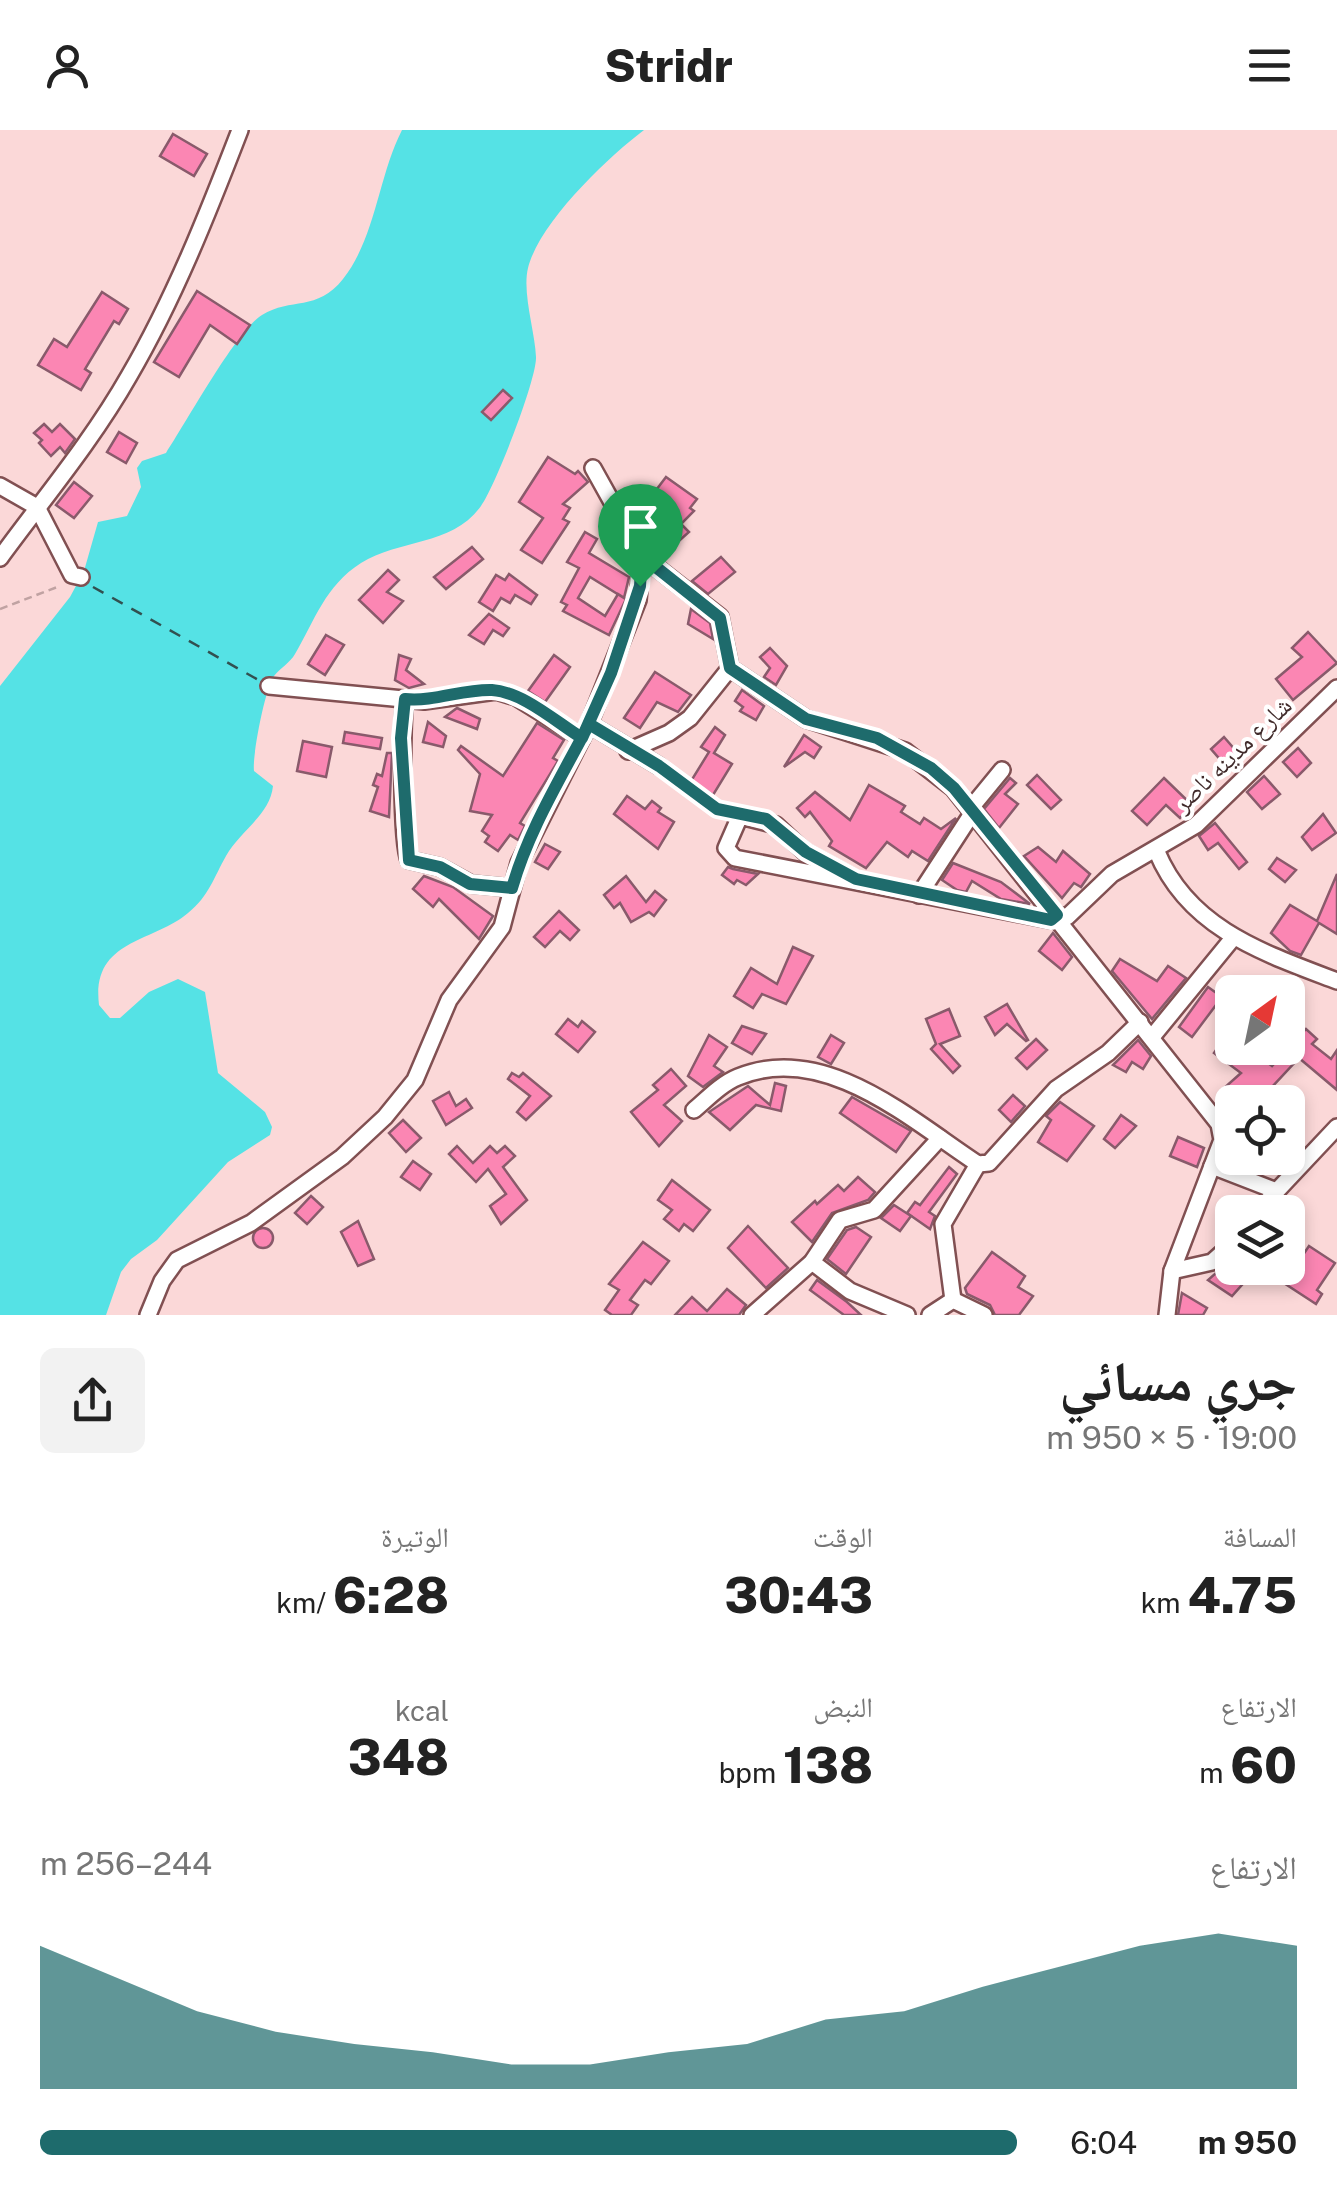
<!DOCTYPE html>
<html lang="ar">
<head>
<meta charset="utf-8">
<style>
  body { margin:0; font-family:"Public Sans","Noto Naskh Arabic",sans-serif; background:#f2f2f2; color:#222; direction:rtl; height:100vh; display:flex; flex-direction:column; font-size:38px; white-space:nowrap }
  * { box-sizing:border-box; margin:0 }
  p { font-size:32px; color:#767676 }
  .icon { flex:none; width:55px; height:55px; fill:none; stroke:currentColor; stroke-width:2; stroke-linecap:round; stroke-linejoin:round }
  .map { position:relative; height:1185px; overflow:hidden; direction:ltr }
  .side { display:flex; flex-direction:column; background:#fff; flex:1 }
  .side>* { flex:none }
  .needle { width:65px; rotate:33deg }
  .buttons { position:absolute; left:1215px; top:845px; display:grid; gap:20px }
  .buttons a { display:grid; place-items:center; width:90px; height:90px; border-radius:15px; background:#fff; box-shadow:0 5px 15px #0003; font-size:50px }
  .pin { position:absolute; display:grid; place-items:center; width:85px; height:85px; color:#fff; margin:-102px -42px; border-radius:50% 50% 50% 0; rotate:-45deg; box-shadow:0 0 10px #0007 }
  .pin .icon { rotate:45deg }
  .round { display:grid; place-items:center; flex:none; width:105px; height:105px; border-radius:15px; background:#f2f2f2 }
  .summary { display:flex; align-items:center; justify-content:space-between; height:170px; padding:0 40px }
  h1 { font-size:55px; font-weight:800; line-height:75px }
  .figures { display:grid; grid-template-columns:repeat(3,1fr); gap:15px; height:170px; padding:10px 40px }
  .figures div { display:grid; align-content:center }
  .figures b { font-size:50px; font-weight:800 }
  .figures small { font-size:28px; font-weight:400 }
  .figures p { font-size:28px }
  .chart { height:280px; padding:20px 40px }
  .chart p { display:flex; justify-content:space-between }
  .chart svg { width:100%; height:180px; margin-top:10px; fill:#1e6b6c; opacity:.7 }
  ul { padding:0 40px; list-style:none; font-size:32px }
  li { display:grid; grid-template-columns:160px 120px 1fr; align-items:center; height:75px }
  li i { height:25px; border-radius:12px; background:#1e6b6c }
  header { display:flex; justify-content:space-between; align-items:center; height:130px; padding:0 40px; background:#fff; font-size:45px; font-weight:800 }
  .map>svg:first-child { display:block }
  .water { fill:#55e2e5 }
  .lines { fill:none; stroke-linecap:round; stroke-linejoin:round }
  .ferry { stroke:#325050; stroke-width:2.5; stroke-dasharray:12 10; stroke-linecap:butt }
  .building { fill:#fb86b3; stroke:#895a6b; stroke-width:2.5 }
  .street-casing { stroke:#815052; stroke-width:20 }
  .path { stroke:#c0a2a2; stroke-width:2.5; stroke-dasharray:8 5; stroke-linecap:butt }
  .street { stroke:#fff; stroke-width:15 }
  .route-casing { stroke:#fff; stroke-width:20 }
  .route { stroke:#1e6b6c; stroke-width:12 }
  .labels { text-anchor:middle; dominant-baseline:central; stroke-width:8; stroke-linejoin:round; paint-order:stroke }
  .street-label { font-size:25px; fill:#412b2b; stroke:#fff }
</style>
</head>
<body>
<header><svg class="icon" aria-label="menu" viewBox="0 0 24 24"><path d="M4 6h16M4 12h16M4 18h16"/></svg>Stridr<svg class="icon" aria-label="person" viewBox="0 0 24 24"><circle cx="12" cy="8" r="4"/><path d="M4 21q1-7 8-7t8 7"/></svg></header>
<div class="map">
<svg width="1337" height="1185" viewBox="0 0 1337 1185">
  <rect width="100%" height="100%" fill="#fbd8d8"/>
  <path class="water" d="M402,0H644C607,28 539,93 528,138C522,163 535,201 536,227C537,249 495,357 481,376C453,416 399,409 361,433C325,456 315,490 295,524C290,533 280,538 274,546C265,559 252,626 254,641L273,656C270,685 240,701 226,726C214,747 209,766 188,783C153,813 91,809 99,875L110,888H120L149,862L178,849L205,862L218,943L265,982L272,997L270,1005L228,1032L157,1110L131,1129L121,1142L106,1185H0V556L70,467L84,441L98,392L127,386L141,357L137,338L142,331L166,323C186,293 236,201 262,185C291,167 317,182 343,149C376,107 378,47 402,0Z"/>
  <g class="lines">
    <polyline class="ferry" points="93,457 262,552"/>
  </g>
  <g class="building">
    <polygon points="173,4 207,24 194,46 160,26"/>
    <polygon points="197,161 250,195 237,214 210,195 179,247 154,232"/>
    <polygon points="102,162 128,179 119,194 114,191 85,239 91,243 81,260 38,235 54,209 67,217"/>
    <polygon points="503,260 512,268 491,290 482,282"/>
    <polygon points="44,294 52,302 60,294 75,309 65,323 60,317 51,326 39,313 42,310 34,303"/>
    <polygon points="119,302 137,313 126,333 107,322"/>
    <polygon points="548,327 575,344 578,341 588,352 563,374 570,378 563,389 569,392 542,433 521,420 543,388 519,372"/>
    <polygon points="666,347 697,369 690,378 694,381 681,394 689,402 680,410 665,394 652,409 630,382 639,372 644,376"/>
    <polygon points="74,352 92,366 74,388 56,375"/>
    <polygon points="585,402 597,409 589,423 629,447 624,468 590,447 578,468 605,486 618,464 626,469 609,505 563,481 567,475 561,472 579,438 567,432"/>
    <polygon points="472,417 483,429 446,459 434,447"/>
    <polygon points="721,427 735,442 708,464 692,451"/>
    <polygon points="388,440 399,450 387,462 403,471 383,493 359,470"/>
    <polygon points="509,444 537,465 531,474 515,465 510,473 501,468 493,481 479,472 496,445 505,450"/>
    <polygon points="691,479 710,493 713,509 688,494"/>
    <polygon points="489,484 509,498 503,506 493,500 484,514 469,505"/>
    <polygon points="1308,502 1337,533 1293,570 1276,549 1302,527 1292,518"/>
    <polygon points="326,505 344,515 325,545 308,534"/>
    <polygon points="770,518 787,536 776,555 764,547 770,538 760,527"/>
    <polygon points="399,525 411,529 406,540 424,554 409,558 395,550"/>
    <polygon points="554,525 570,537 545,572 528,561"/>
    <polygon points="655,542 691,565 678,582 657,572 640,598 624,588"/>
    <polygon points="742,560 764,576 756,590 740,581 743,577 735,571"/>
    <polygon points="457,578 480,589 477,599 445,587"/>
    <polygon points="428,592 446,606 443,617 423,612"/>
    <polygon points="537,593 564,610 553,628 558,631 520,693 525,696 518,710 510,705 498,721 485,712 489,706 482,701 492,685 470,681 480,644 458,620 461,616 503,646"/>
    <polygon points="715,597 725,605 714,623 732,634 713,665 691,651 709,622 701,617"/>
    <polygon points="345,602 382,608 380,619 343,613"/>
    <polygon points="804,605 821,617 814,628 805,622 784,637"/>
    <polygon points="1224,607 1243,629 1230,641 1211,619"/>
    <polygon points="303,611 332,617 326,647 297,641"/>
    <polygon points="1298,618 1311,633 1297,647 1283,632"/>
    <polygon points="387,623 392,623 389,687 370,681 378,657 373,655 377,644 382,646"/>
    <polygon points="1037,645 1061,670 1051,679 1027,655"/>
    <polygon points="1264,646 1280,664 1262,679 1247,662"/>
    <polygon points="1010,648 1016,653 1005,664 1018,674 999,698 984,679"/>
    <polygon points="1164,648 1192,675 1180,688 1166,675 1147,695 1132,681"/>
    <polygon points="869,655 905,676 901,682 920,694 924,688 941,699 956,688 928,731 912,721 908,727 887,712 866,738 829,716 832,711 810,682 805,687 797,678 815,662 850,690"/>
    <polygon points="627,666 645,679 652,671 661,678 658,682 674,692 658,719 614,684"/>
    <polygon points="1323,684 1336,703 1312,720 1302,707"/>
    <polygon points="1215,693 1247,732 1239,739 1218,713 1208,720 1199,706"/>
    <polygon points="545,714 560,722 548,739 535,732"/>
    <polygon points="1038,717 1056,732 1063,721 1090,744 1081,757 1074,753 1062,768 1024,726"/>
    <polygon points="1277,728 1296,740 1285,752 1269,739"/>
    <polygon points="953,733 1001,752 1030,774 1001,769 972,751 966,762 957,760 942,750"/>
    <polygon points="728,737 733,739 758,744 746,755 737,750 734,754 722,745"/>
    <polygon points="1337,744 1337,804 1319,793 1301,825 1290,821 1271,803 1290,775 1317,791"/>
    <polygon points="424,746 453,757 493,786 479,809 439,769 433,777 413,759"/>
    <polygon points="626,746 646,772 655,761 666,770 654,786 649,782 631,792 620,773 614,778 604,765"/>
    <polygon points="559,781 579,800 570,810 560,801 545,817 534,807"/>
    <polygon points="1053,803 1072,827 1062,840 1039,821"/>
    <polygon points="793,817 813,826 786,874 762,864 753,878 734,866 751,838 777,854"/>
    <polygon points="1120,829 1157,851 1168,836 1186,848 1152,889 1112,841"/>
    <polygon points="1208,857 1222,867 1192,907 1179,897"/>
    <polygon points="1007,874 1028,910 1026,911 1007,894 995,905 985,887"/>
    <polygon points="949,879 960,906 940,914 960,936 953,943 931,919 936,914 926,889"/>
    <polygon points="568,889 578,897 582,891 595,902 578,922 556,904"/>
    <polygon points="742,896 766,904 752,924 732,913"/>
    <polygon points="1232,897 1232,918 1256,918 1253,922 1272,936 1306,899 1317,909 1312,914 1331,929 1337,920 1337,960 1299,928 1258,972 1236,972 1223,959 1241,943 1214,923"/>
    <polygon points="709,905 727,917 714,936 723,942 703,957 688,946"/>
    <polygon points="831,905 844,913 831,934 818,927"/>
    <polygon points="1036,909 1047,920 1027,939 1016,928"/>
    <polygon points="1138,910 1151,926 1143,939 1132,932 1126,942 1113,935"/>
    <polygon points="671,939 686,956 664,975 682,991 659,1016 631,982 658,960 653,955"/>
    <polygon points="512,943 519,947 523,943 551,966 526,990 517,982 530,966 508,949"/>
    <polygon points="775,953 786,956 781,981 756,975 730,1000 709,982 748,956 770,975"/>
    <polygon points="449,962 456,976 466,969 472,978 446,995 433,971"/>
    <polygon points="1013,965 1025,976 1011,992 999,980"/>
    <polygon points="852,967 911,1001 896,1022 840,983"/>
    <polygon points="1060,972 1094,996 1067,1031 1038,1012 1051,990 1046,986"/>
    <polygon points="1121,985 1136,996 1115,1018 1104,1009"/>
    <polygon points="403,990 421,1008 406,1022 389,1003"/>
    <polygon points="1178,1007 1204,1018 1197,1037 1170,1026"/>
    <polygon points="457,1016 473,1033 490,1016 497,1023 505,1016 515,1026 503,1037 527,1070 501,1094 490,1076 506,1064 488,1039 476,1052 449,1024"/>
    <polygon points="413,1031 431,1044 420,1060 401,1047"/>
    <polygon points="949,1037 957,1044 929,1082 935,1086 930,1099 907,1083 915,1072 920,1075"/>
    <polygon points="858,1047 875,1062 868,1070 832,1083 812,1112 792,1092 815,1071 817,1074 838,1055 844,1061"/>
    <polygon points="672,1050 710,1080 693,1101 684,1094 679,1101 664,1089 672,1080 658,1070"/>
    <polygon points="311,1066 323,1077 307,1094 295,1083"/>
    <polygon points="894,1075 911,1086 900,1101 881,1088"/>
    <polygon points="358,1091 374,1129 358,1136 341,1102"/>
    <polygon points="748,1096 788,1138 766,1158 728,1118"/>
    <polygon points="856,1097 871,1107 846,1144 827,1129 847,1100"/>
    <circle cx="263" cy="1108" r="10"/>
    <polygon points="643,1112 669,1131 651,1154 645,1150 630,1170 638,1175 631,1185 612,1185 605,1180 619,1160 609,1154"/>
    <polygon points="1309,1116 1335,1133 1317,1160 1322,1164 1316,1174 1261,1138 1294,1138"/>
    <polygon points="992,1122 1025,1146 1018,1157 1033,1166 1019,1185 995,1185 990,1175 967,1164 965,1158"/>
    <polygon points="1232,1129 1232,1138 1257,1138 1232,1166 1208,1150"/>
    <polygon points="817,1150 847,1172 861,1185 844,1185 810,1160"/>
    <polygon points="727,1159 746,1175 739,1185 675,1185 692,1167 707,1181"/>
    <polygon points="1182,1163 1207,1178 1203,1185 1178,1185"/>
  </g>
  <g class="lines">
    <defs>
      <g id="street">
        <polyline points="0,356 37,377 72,445 81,447"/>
        <path d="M0,428C44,368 92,311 129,246C174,169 208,83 240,0"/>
        <polyline points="730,538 806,589 905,621 953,658 1219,994 1222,1010 1172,1141 1167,1185"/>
        <polyline points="269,556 424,571 496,561 516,567 582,608"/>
        <path d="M405,569C402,593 401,712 409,730L440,737L471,754L512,758"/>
        <polyline points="589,594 659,636"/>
        <polyline points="628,621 669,603 690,588 730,538 720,487 642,426"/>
        <polyline points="970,679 1002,640"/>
        <path d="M1157,722C1189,799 1264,823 1337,851"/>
        <polyline points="855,749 805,722 776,695 740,686 726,718 735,728 1051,790 1057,785 1067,787 1112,744 1196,695 1337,558"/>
        <polyline points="919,765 973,682"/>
        <polyline points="1152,907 1233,808"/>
        <path d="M694,980C708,968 721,954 738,947C825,911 912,991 978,1034L989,1033L1056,959L1108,923L1140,892"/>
        <polyline points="1212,1036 1274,1060"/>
        <polyline points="1257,1082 1337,997"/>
        <polyline points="812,1132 850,1161 907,1185"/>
        <polyline points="1172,1141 1212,1132 1232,1114"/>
        <polyline points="953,1170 943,1094 978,1034"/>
        <polyline points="148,1185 162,1151 177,1130 251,1093 342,1027 385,987 415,950 449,870 502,797 519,733 589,594 638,470 642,426 593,338"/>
        <polyline points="752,1185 812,1132 840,1090 874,1080 940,1008"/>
        <polyline points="930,1185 953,1170 984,1185"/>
      </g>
    </defs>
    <use href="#street" class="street-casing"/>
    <g class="path">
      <polyline points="0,479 60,456"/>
      <polyline points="673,646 728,683"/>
    </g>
    <use href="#street" class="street"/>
  </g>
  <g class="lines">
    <defs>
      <path id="route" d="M640,456L611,543L582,608C556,592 523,562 492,560C462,559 435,572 405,569L401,608L409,730L440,737L470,754L512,758C529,699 561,648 589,594L659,636L717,679L766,689L806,722L856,749L1051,790L1057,785L954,658L931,638L877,608L806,589L730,538L720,488L642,426L640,456"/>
    </defs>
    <use href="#route" class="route-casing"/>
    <use href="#route" class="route"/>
  </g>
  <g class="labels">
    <g class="street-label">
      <text transform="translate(1232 624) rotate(-44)">شارع مدينه ناصر</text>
    </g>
  </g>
</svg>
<div class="buttons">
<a><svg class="needle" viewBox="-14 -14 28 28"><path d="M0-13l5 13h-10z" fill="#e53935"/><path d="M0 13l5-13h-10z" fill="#767676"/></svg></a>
<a><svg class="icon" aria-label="locate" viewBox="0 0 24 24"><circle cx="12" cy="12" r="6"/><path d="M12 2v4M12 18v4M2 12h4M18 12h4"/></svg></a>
<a><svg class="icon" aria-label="layers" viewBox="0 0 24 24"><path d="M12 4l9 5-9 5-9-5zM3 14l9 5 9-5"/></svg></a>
</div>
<div class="pin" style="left:640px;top:456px;background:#1e9e55"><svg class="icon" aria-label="arrive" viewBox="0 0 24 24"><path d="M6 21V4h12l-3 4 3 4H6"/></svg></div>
</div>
<section class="side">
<div class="summary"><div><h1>جري مسائي</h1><p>19:00 · 5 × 950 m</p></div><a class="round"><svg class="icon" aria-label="share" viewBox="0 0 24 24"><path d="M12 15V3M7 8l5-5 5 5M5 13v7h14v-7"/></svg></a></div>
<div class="figures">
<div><p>المسافة</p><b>4.75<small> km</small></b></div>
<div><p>الوقت</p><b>30:43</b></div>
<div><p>الوتيرة</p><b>6:28<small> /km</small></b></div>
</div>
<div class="figures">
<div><p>الارتفاع</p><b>60<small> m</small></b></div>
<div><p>النبض</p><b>138<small> bpm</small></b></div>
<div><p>kcal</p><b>348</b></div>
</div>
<div class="chart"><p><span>الارتفاع</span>244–256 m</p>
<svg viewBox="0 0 160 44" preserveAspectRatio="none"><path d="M0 44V9L10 17L20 25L30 30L40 33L50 35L60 38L70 38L80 35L90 33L100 27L110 25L120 19L130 14L140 9L150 6L160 9V44z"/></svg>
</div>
<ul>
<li><b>950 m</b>6:04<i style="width:100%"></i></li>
</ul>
</section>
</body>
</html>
